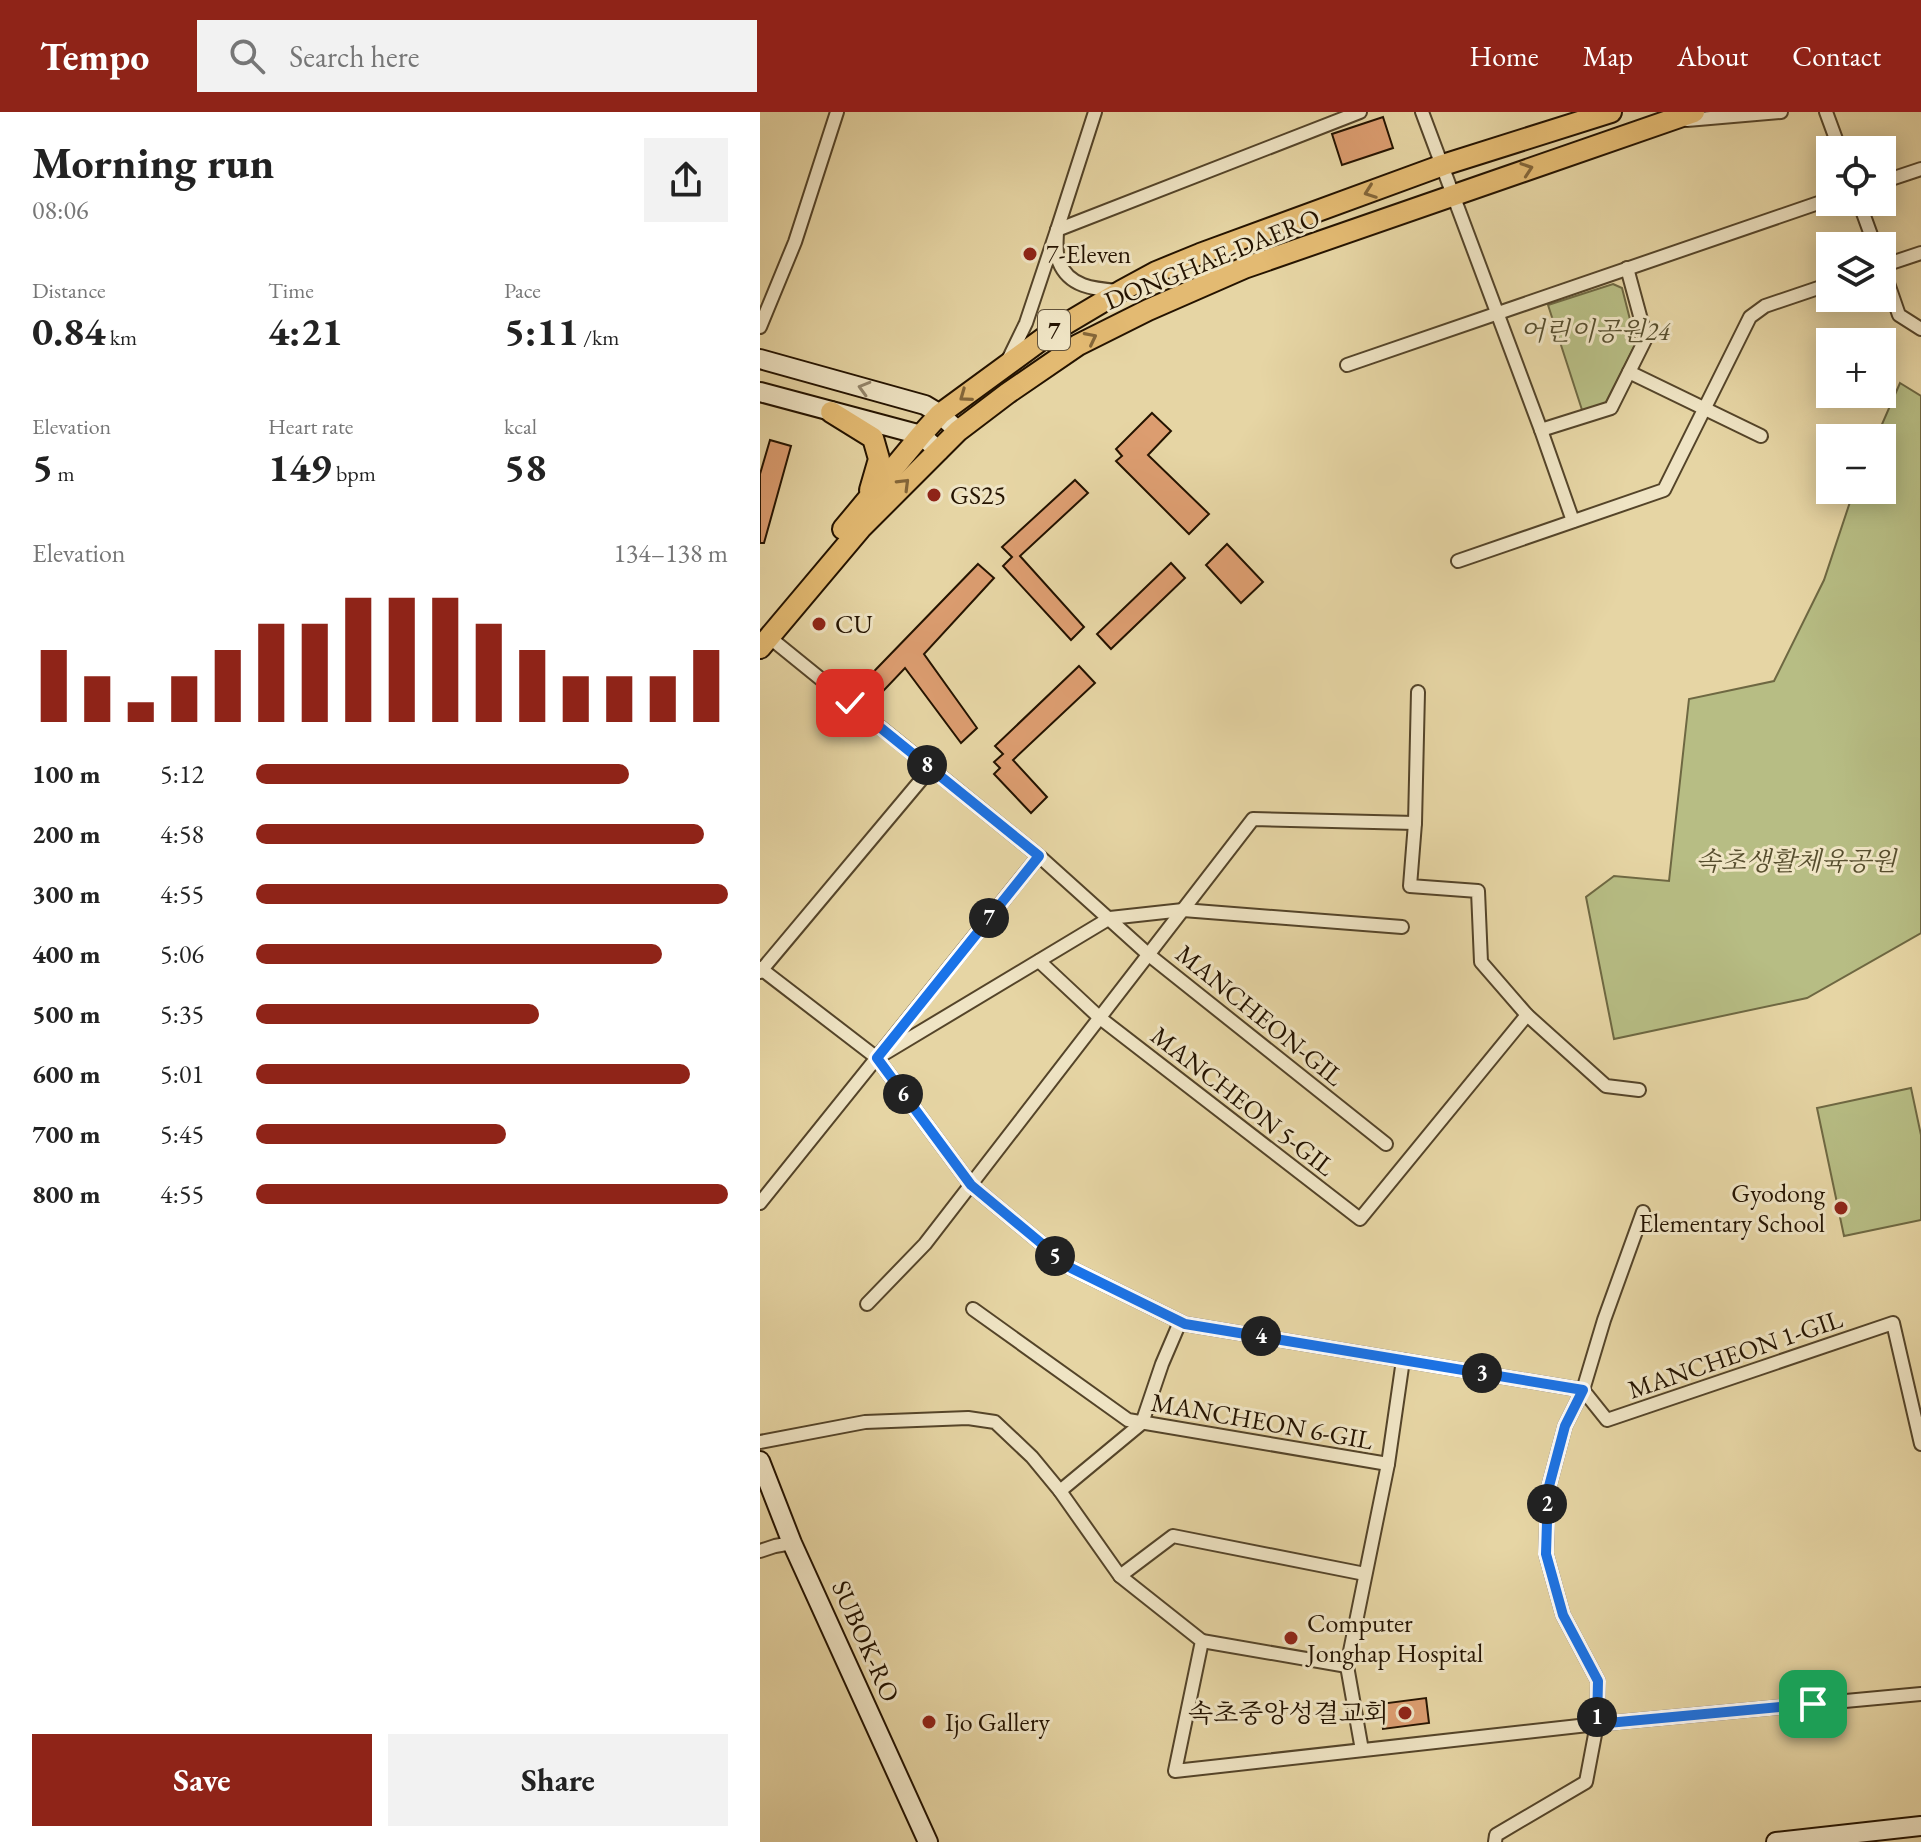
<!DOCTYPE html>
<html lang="en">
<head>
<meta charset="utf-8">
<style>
  body { margin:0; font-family:"EB Garamond","Noto Serif KR",serif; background:#f2f2f2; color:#222; height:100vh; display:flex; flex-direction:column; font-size:30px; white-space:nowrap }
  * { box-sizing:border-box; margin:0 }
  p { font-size:26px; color:#767676 }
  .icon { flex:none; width:44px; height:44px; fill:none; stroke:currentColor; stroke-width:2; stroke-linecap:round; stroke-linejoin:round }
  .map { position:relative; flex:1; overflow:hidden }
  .drawer { display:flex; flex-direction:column; background:#fff; width:760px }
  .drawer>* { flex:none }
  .controls { position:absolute; left:1056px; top:24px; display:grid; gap:16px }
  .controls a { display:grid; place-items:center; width:80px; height:80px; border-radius:0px; background:#fff; box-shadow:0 4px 20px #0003; font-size:40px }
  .pin { position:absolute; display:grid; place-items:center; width:68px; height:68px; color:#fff; margin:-34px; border-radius:16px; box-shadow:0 4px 12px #0006 }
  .km { position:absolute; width:40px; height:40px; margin:-20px; border-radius:50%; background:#222; color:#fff; font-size:22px; line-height:40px; text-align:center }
  .round { display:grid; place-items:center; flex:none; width:84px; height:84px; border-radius:0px; background:#f2f2f2 }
  .summary { display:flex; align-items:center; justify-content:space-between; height:136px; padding:0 32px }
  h1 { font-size:44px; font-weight:700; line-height:60px }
  .figures { display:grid; grid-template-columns:repeat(3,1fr); gap:12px; height:136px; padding:8px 32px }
  .figures div { display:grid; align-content:center }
  .figures b { font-size:40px; font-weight:700 }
  .figures small { font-size:22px; font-weight:400 }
  .figures p { font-size:22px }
  .chart { height:224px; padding:16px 32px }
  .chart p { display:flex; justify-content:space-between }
  .chart svg { width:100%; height:144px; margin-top:8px; stroke:#8f2418; stroke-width:6 }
  .primary-button { display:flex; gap:16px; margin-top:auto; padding:16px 32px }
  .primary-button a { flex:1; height:92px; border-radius:0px; background:#8f2418; color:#fff; font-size:32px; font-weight:700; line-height:92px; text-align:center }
  .primary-button a+a { background:#f2f2f2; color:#222 }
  ul { padding:0 32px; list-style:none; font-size:26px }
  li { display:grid; grid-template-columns:128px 96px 1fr; align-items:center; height:60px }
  li i { height:20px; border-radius:10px; background:#8f2418 }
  header { display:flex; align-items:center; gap:48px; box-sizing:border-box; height:112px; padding:0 40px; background:#8f2418; color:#fff }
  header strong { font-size:38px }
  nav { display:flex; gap:44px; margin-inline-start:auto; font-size:28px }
  .search { width:560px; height:72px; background:#f2f2f2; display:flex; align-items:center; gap:20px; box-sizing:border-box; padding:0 28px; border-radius:0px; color:#767676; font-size:30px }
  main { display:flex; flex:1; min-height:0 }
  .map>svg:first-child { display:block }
  .green { fill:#b7bd84; stroke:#6e6842; stroke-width:2 }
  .building { fill:#dc9d70; stroke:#241300; stroke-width:2 }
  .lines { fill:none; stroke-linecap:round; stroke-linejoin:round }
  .street-casing { stroke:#544429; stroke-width:16 }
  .secondary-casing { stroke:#241300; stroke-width:22 }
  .primary-casing { stroke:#241300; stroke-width:24 }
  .street { stroke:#efe4c4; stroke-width:12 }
  .secondary { stroke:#efe4c4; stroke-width:18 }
  .primary { stroke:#e3ba72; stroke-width:20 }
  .oneway { stroke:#846639 }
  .oneway2 { stroke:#94866c }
  .route-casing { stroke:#fff; stroke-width:16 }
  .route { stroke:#1a73e8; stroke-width:10 }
  .poi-dot { fill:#8f2418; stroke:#efe4c4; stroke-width:3 }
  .labels { text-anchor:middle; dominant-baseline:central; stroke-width:6; stroke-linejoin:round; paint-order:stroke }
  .shield { fill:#efe4c4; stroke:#61523b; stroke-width:2 }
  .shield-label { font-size:24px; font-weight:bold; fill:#241300 }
  .poi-label { font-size:26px; fill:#241300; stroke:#efe4c4; text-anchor:start }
  .street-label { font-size:26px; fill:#241300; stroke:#efe4c4 }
  .park-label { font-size:26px; font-style:italic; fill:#574e2e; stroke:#efe4c4 }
</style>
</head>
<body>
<header>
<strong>Tempo</strong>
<div class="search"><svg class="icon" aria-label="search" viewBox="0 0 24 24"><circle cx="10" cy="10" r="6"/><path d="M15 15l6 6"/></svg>Search here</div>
<nav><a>Home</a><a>Map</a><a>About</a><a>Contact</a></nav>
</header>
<main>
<section class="drawer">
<div class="summary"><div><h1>Morning run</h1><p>08:06</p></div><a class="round"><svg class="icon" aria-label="share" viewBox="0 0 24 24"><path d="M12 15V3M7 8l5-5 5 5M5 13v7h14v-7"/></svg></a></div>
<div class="figures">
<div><p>Distance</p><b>0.84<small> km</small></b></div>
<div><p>Time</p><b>4:21</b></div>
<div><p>Pace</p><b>5:11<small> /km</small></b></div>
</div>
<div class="figures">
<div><p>Elevation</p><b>5<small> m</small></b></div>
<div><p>Heart rate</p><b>149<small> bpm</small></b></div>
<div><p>kcal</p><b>58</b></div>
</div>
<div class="chart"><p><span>Elevation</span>134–138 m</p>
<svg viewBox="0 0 160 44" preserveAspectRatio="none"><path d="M5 44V22M15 44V30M25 44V38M35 44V30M45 44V22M55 44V14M65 44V14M75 44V6M85 44V6M95 44V6M105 44V14M115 44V22M125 44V30M135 44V30M145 44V30M155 44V22"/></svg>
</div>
<ul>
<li><b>100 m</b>5:12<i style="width:79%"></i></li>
<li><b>200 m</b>4:58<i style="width:95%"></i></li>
<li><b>300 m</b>4:55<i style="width:100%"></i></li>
<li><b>400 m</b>5:06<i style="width:86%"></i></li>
<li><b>500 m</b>5:35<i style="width:60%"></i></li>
<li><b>600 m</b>5:01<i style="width:92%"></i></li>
<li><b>700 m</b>5:45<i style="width:53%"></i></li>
<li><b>800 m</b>4:55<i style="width:100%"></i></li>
</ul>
<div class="primary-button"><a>Save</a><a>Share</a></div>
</section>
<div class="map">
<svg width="1161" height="1730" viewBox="0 0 1161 1730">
  <rect width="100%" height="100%" fill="#e6d5a4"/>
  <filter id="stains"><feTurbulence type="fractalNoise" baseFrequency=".0025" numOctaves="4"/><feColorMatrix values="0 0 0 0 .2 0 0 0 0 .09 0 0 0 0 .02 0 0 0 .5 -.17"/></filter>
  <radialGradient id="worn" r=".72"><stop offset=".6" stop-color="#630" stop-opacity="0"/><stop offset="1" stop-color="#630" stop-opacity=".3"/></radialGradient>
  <g class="green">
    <polygon points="853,172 862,176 876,231 845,292 823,301 788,193"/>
    <polygon points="1140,271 1161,284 1161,821 1047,886 854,927 826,785 854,764 909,769 929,587 1014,569 1064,468 1094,378 1122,378 1122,326 1116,326"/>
    <polygon points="1151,976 1161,1023 1161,1108 1084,1124 1057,996"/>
  </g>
  <g class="building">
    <polygon points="623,5 633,36 582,53 572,22"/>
    <polygon points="392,301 411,319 388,343 449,402 429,422 356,349 362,344 356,337"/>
    <polygon points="10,328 31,334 4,431 0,431 0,362"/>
    <polygon points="315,368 328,381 260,444 324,515 311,528 243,454 252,445 242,435"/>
    <polygon points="467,432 503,470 481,491 446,453"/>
    <polygon points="411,451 425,466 351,537 337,522"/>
    <polygon points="218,452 234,466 164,542 217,616 201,631 145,556 109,594 93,581"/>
    <polygon points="319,554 335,571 253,648 287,685 271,701 234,662 240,656 234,650 243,642 235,634"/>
    <polygon points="666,1586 669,1611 623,1617 620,1592"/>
  </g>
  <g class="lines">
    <defs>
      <g id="street">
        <polyline points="662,0 781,318 813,409"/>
        <polyline points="1066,0 1080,38"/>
        <polyline points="927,8 1021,0"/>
        <polyline points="1122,70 1161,57"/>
        <polyline points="1099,90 1115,134"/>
        <polyline points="297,118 600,0"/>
        <polyline points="297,118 335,0"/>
        <polyline points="1122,154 1139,203 1161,217"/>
        <polyline points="1122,154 1161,141"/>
        <polyline points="0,215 35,130 77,0"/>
        <path d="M248,248L266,211L297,118C297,128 295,141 299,150C309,175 334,177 358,179"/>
        <polyline points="587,253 1070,87"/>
        <polyline points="869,260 1001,324"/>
        <polyline points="781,318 851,296 886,226 867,156"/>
        <polyline points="698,449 904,378 990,205 1005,194 1070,172"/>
        <polyline points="9,525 279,744 389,843 626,1032"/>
        <polyline points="658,580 655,711 650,774 718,779 721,850 767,903 846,974 879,978"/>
        <polyline points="279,849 340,906 600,1107 767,903"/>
        <polyline points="0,856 117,946 211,1073 311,1156 425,1212 823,1278 847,1308 1133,1211 1161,1332"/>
        <polyline points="0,860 171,656"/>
        <polyline points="117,946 350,806 423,798 642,815"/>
        <polyline points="0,1091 279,744"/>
        <polyline points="107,1192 165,1132 493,707 655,711"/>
        <polyline points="213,1197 368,1308 628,1352"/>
        <polyline points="0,1330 105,1310 208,1306 235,1310 272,1345 300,1379 360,1464 442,1529 415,1659 837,1612 1161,1582"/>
        <polyline points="300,1379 382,1311 402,1252 420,1210"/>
        <polyline points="0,1439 15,1434 32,1431"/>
        <polyline points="360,1464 413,1424 605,1462"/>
        <polyline points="442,1529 587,1554"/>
        <polyline points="602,1638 587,1554 628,1352 643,1248"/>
        <polyline points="735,1730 736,1723 826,1670 837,1612 838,1569 803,1503 786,1442 788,1378 805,1314 823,1278 844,1208 883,1100"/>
      </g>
      <g id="secondary">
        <polyline points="0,247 165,293 180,302 198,319"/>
        <polyline points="0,280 161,323 179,339"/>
        <polyline points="0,1349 32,1431 168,1730"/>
        <polyline points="1016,1730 1161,1714"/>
      </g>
      <g id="primary">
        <polyline points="71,300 113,326 119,347 110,378"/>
        <polyline points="83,417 161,323 180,302 292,220 361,179 396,160 440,142 683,53 851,0"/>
        <polyline points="0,536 101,416 198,319 248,281 318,233 388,198 484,156 934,0"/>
      </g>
    </defs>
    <use href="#street" class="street-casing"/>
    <use href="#secondary" class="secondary-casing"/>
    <use href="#primary" class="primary-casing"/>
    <use href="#street" class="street"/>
    <use href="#secondary" class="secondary"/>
    <use href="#primary" class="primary"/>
  </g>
  <defs><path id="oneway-chevron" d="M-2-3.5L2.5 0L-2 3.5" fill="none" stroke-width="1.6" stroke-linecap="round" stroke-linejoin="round" transform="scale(2)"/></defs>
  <g class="oneway">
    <use href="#oneway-chevron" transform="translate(767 57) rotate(-19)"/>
    <use href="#oneway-chevron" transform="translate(610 80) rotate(160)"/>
    <use href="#oneway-chevron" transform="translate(331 226) rotate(-27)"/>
    <use href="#oneway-chevron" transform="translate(205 284) rotate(144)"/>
    <use href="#oneway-chevron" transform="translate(144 372) rotate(-45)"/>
  </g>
  <use class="oneway2" href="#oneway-chevron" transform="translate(104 276) rotate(-164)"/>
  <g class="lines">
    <defs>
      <polyline id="route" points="90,591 279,744 117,946 211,1073 311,1156 425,1212 823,1278 805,1314 788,1378 786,1442 803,1503 838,1569 837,1612 1053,1592"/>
    </defs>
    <use href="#route" class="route-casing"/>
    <use href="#route" class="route"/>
  </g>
  <g class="poi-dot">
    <circle cx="270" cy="142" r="8"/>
    <circle cx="174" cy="383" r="8"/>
    <circle cx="59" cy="512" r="8"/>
    <circle cx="1081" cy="1096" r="8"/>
    <circle cx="531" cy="1526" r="8"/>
    <circle cx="645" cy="1601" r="8"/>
    <circle cx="169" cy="1610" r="8"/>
  </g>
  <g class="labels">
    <rect class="shield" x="278" y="198" width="32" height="40" rx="6"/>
    <g class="shield-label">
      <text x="294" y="218">7</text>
    </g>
    <g class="poi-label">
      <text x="286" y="142">7-Eleven</text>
      <text x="190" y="383">GS25</text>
      <text x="75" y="512">CU</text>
      <text x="1065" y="1081" text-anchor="end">Gyodong<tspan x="1065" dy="30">Elementary School</tspan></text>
      <text x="547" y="1511">Computer<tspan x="547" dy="30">Jonghap Hospital</tspan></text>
      <text x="629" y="1601" text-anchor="end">속초중앙성결교회</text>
      <text x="185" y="1610">Ijo Gallery</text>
    </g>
    <g class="street-label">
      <text transform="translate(452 147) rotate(-22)">DONGHAE-DAERO</text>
      <text transform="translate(500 903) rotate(39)">MANCHEON-GIL</text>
      <text transform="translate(483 989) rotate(38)">MANCHEON 5-GIL</text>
      <text transform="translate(975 1242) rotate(-19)">MANCHEON 1-GIL</text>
      <text transform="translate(502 1309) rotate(10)">MANCHEON 6-GIL</text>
      <text transform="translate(106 1529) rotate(66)">SUBOK-RO</text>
    </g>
    <g class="park-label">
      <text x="835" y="219">어린이공원24</text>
      <text x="1036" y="749">속초생활체육공원</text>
    </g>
  </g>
  <rect width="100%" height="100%" filter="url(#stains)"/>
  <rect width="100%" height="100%" fill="url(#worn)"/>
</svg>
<div class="controls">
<a><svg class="icon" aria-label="locate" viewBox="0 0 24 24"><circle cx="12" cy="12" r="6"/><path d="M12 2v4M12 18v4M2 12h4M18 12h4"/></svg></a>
<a><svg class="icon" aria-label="layers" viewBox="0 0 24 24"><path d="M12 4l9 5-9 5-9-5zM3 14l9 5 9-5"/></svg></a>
<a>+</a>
<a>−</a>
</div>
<div class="pin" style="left:1053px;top:1592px;background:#1e9e55"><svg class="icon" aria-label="arrive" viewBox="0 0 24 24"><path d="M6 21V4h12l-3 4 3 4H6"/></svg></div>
<div class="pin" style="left:90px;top:591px;background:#d93025"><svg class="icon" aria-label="check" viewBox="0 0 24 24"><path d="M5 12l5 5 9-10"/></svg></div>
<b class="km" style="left:837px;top:1605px">1</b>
<b class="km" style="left:787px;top:1392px">2</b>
<b class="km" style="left:722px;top:1261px">3</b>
<b class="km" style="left:501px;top:1224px">4</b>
<b class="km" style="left:295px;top:1144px">5</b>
<b class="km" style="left:143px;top:982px">6</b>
<b class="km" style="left:229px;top:806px">7</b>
<b class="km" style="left:167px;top:653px">8</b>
</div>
</main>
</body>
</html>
